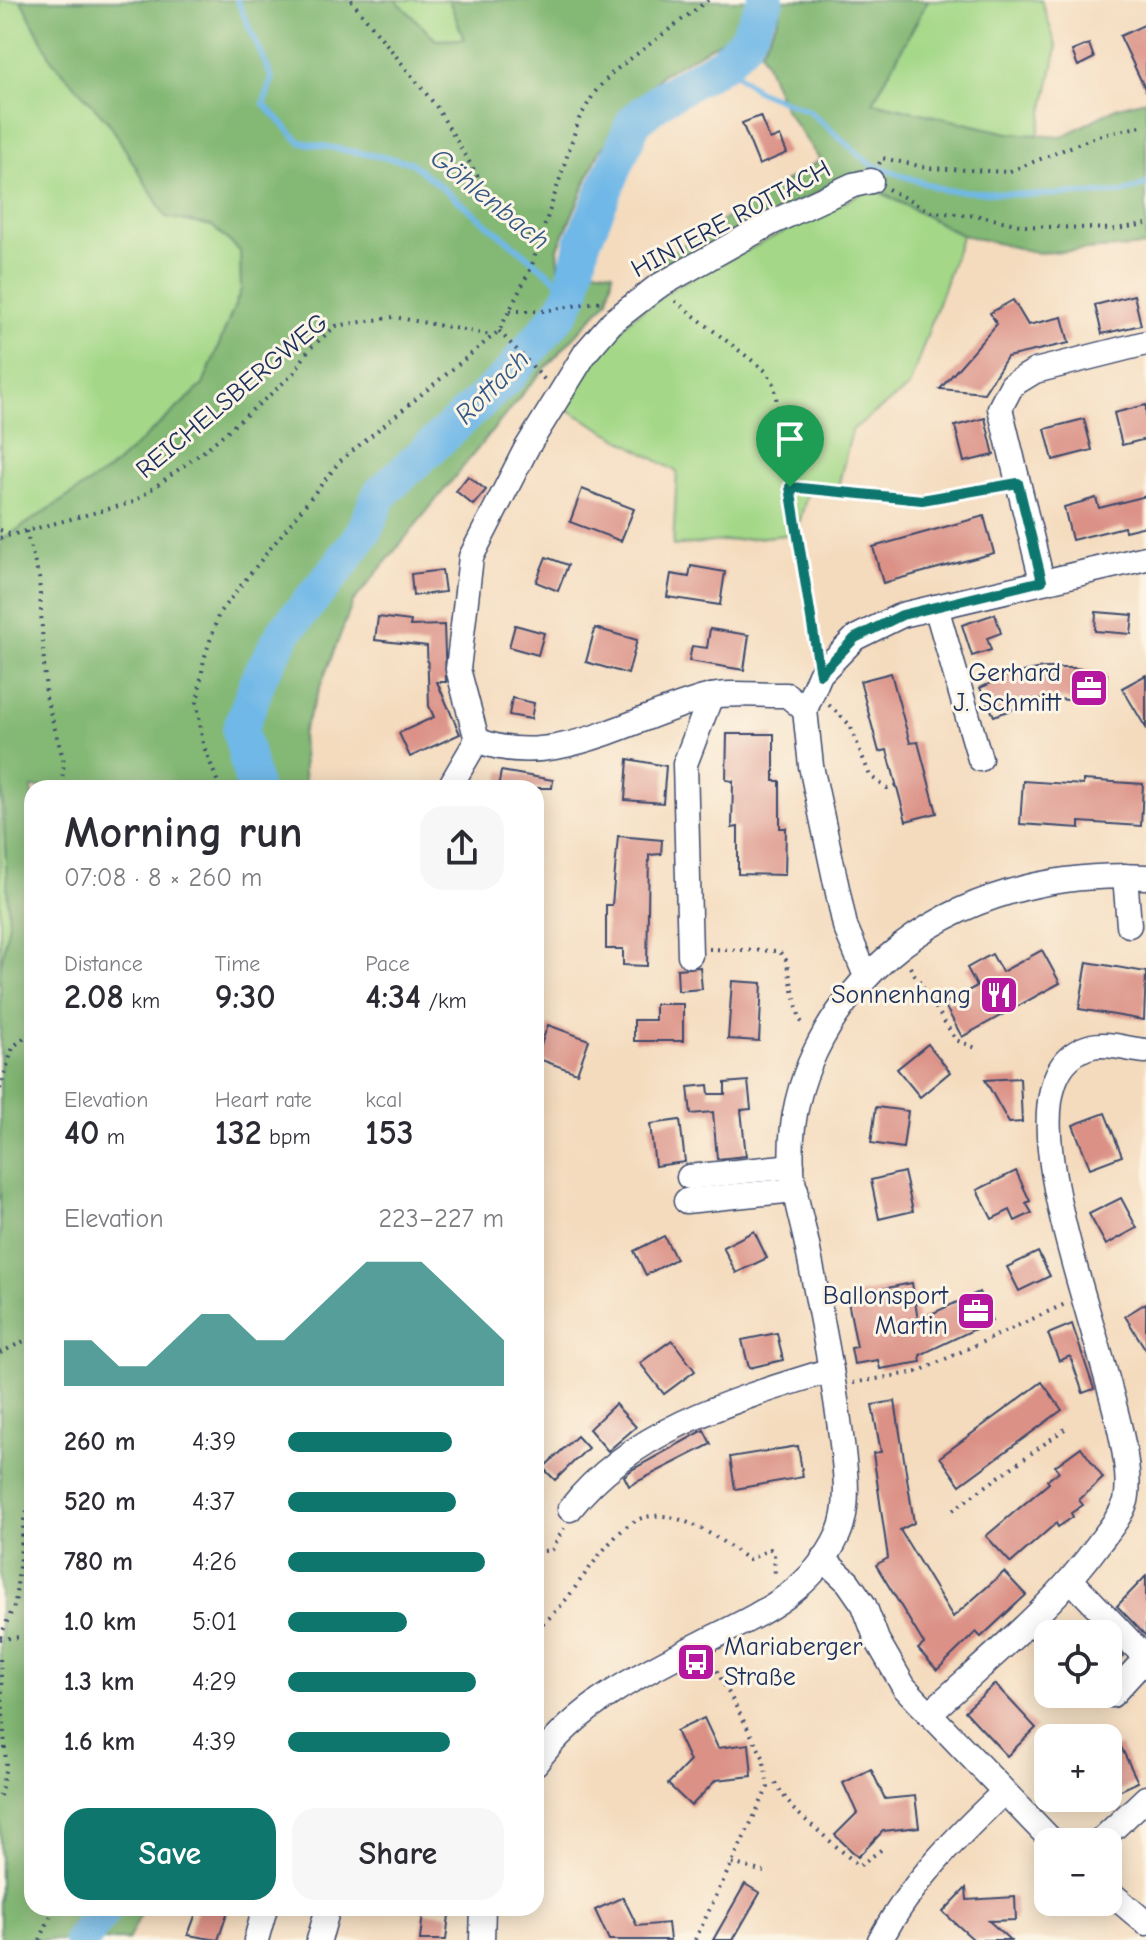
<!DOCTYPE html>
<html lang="en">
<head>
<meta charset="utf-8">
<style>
  body { margin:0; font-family:"Comic Neue",sans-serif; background:#f7f7f7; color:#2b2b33; height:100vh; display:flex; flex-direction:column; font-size:30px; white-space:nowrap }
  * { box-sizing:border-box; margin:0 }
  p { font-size:26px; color:#7c7c81 }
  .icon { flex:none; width:44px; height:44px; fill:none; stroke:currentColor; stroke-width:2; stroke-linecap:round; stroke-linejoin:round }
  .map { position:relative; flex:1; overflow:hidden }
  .drawer { position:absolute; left:24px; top:780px; width:520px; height:1136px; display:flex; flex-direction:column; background:#fff; border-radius:24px; box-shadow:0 4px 20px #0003 }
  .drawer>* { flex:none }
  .tools { position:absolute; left:1034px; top:1620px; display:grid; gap:16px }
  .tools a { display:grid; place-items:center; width:88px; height:88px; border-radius:16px; background:#fff; box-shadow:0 4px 20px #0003; font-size:40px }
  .pin { position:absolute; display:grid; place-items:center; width:68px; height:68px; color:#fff; margin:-82px -34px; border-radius:50% 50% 50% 0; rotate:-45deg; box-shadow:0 0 8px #0007 }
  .pin .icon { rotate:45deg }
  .round { display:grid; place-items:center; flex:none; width:84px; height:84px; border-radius:24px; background:#f7f7f7 }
  .headline { display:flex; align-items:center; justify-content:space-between; height:136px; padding:0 40px }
  h1 { font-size:44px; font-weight:600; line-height:60px }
  .metrics { display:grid; grid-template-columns:repeat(3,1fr); gap:12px; height:136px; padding:8px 40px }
  .metrics div { display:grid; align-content:center }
  .metrics b { font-size:34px; font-weight:600 }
  .metrics small { font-size:22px; font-weight:400 }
  .metrics p { font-size:22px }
  .chart { height:224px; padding:16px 40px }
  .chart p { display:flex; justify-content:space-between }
  .chart svg { width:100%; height:144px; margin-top:8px; fill:#0f766e; opacity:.7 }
  .primary-button { display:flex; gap:16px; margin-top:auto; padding:16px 40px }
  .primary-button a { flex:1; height:92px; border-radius:24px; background:#0f766e; color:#fff; font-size:32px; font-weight:600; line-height:92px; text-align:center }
  .primary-button a+a { background:#f7f7f7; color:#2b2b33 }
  ul { padding:0 40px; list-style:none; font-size:26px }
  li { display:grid; grid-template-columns:128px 96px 1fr; align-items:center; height:60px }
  li i { height:20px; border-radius:10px; background:#0f766e }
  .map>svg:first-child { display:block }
  .green { fill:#a4d888; stroke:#608473; stroke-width:2 }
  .forest { fill:#83b874; stroke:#4f7469; stroke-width:2 }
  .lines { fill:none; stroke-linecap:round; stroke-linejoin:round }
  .stream { stroke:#6fb8e7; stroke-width:6 }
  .river { stroke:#6fb8e7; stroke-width:36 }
  .building { fill:#db9186 }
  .minor-casing { stroke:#3c496c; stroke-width:27 }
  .path { stroke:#3c496c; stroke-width:4; stroke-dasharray:2 6; stroke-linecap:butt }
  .minor { stroke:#fff; stroke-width:24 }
  .route-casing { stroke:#fff; stroke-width:16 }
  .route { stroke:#0f766e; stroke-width:10 }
  .labels { text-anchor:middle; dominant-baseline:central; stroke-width:6; stroke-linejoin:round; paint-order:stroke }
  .street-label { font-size:26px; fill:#1b2f5e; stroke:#fcf5e5 }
  .poi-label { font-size:26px; fill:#1b2f5e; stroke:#fcf5e5; text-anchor:end }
  .water-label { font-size:28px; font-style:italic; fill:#345887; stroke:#fcf5e5 }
</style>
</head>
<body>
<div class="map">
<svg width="1146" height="1940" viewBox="0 0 1146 1940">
  <rect width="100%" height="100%" fill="#fcf5e5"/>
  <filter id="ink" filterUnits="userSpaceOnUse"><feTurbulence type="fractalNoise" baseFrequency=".0125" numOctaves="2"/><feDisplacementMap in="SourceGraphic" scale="16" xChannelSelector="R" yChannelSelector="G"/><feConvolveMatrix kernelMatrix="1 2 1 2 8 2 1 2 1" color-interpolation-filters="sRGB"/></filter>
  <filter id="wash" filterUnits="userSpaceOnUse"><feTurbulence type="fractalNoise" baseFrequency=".006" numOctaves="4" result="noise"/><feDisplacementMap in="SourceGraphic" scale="32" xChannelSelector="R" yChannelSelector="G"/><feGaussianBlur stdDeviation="1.8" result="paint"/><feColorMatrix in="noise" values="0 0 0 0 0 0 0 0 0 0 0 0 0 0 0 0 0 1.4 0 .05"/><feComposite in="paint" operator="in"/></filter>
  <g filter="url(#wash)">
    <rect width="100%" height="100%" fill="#f4dbbe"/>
    <g class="green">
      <polygon points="0,0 21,0 52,60 110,124 166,217 212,226 240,251 241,290 203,385 109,470 0,541"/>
      <polygon points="396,0 449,0 464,39 436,40"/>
      <polygon points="928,0 1041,0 1057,48 1038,135 1008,133 873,102"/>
      <polygon points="872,188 962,235 909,387 852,430 838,487 809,488 796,534 673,546 677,472 565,408 592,365 630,319 679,284"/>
      <polygon points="0,741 9,923 0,969"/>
    </g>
    <g class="forest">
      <polygon points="21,0 396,0 436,40 464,39 449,0 772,0 757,5 734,33 661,75 599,152 558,248 561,296 595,269 613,272 608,300 528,387 353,602 302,734 305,788 32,788 32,1908 144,1908 128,1940 0,1940 0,969 9,923 0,741 0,541 109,470 203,385 241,290 240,251 212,226 166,217 110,124 52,60"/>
      <polygon points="782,0 928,0 873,102 1008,133 1062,137 1118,107 1146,100 1146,246 1039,253 962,235 849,175 660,278 649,266 820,160 784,108 761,51 778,19"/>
    </g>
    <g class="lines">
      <g class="stream">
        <polyline points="237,0 272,78 264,104 300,142 410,162 572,292"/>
        <polyline points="723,63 758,91 809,111 870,164 944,190 1031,195 1122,193 1146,184"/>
      </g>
      <g class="river">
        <polyline points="254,788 240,730 260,675 285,631 338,568 364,531 380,494 509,375 564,308 572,292 582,244 634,121 663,98 723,63 744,42 766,0"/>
        <polyline points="81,1940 105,1908"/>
      </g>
    </g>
    <g id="blocks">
      <g class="building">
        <polygon points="1146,24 1146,91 1120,36"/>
        <polygon points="1089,44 1094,58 1078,66 1072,51"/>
        <polygon points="760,116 770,140 780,136 787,153 759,165 742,123"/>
        <polygon points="1134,295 1141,325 1102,334 1095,305"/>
        <polygon points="1013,300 1028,325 1062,317 1069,343 1007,357 984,393 940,389 997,324 990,313"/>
        <polygon points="1146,405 1146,439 1122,445 1114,413"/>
        <polygon points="985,418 994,455 964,462 955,426"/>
        <polygon points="1084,419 1092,450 1053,460 1045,429"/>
        <polygon points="468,476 486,490 473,505 456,491"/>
        <polygon points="582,489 634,509 621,541 570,522"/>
        <polygon points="1146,496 1146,526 1125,531 1124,527 1072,540 1064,507 1096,498 1099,508"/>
        <polygon points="984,516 994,553 883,583 873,547"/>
        <polygon points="546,557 568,565 558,591 536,582"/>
        <polygon points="691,566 725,572 720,605 667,597 671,574 689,577"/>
        <polygon points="442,570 445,592 413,596 411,574"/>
        <polygon points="1096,612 1133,615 1131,634 1095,631"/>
        <polygon points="995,614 1001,633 987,638 991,650 972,656 962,625"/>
        <polygon points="378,617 411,621 410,626 444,625 446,682 437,682 460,734 410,757 399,733 434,717 429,706 427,646 375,640"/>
        <polygon points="515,625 544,633 538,655 509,647"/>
        <polygon points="595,628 637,640 628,674 586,662"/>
        <polygon points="710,629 749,635 744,670 689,661 692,646 707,648"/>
        <polygon points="1042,668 1075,668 1107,674 1102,703 1045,698 994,716 980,688 1009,675"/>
        <polygon points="891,673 910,743 918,742 937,813 906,821 887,750 879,752 860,681"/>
        <polygon points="1146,675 1146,728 1122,688"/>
        <polygon points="512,698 534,703 531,719 509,715"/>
        <polygon points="727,734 774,734 774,781 780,781 780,828 786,828 785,875 738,874 738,827 732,828 733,781 726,780"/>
        <polygon points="628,759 666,766 663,803 625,800"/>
        <polygon points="501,771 553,780 552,788 498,788"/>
        <polygon points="1083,780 1143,784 1141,826 1080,822 1080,828 1020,824 1023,781 1083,785"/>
        <polygon points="618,836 662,840 661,854 649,855 647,966 623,965 623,949 606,949 606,905 612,905"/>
        <polygon points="1042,950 1060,983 962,1037 944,1004 977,986 967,968 992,954 1002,972"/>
        <polygon points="1087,962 1146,972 1144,1020 1079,1009"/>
        <polygon points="700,967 702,989 678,991 677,969"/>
        <polygon points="732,981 762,983 759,1041 728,1039"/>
        <polygon points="655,1004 683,1004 683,1041 634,1041 634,1020 655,1020"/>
        <polygon points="548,1025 589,1040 577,1073 536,1058"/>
        <polygon points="928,1044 950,1072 920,1097 897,1069"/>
        <polygon points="1020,1078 1022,1122 1009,1123 985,1080"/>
        <polygon points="748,1081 751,1109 741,1110 746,1156 717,1159 713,1112 691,1114 688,1087 708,1085 709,1094 725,1094 725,1083"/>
        <polygon points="876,1107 908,1111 903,1148 871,1143"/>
        <polygon points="1105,1113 1122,1156 1090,1168 1073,1125"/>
        <polygon points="680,1120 685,1162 655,1166 650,1124"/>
        <polygon points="1016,1171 1030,1201 1026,1203 1032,1213 1015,1221 1010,1210 992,1219 977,1190"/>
        <polygon points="904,1172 913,1211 879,1219 871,1180"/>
        <polygon points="1121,1198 1137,1228 1106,1245 1089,1214"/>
        <polygon points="754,1231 767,1258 736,1273 723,1247"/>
        <polygon points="664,1236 676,1259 646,1275 634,1251"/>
        <polygon points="1038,1252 1050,1276 1019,1291 1007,1267"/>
        <polygon points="912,1283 918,1320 979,1292 992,1321 920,1355 921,1362 880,1369 878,1360 854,1364 851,1348 857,1347 847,1296"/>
        <polygon points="1146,1303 1146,1350 1125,1316"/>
        <polygon points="1072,1324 1094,1389 1083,1393 1070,1356 1059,1361 1048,1334"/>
        <polygon points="777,1333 783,1360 749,1368 742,1340"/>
        <polygon points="672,1340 695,1371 664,1394 640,1363"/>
        <polygon points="1042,1382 1062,1410 960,1485 940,1457"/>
        <polygon points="895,1401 914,1523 900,1530 953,1617 1004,1572 1026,1595 981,1637 976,1632 937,1670 918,1649 924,1644 876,1565 888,1558 873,1453 881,1452 872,1405"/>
        <polygon points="615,1404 636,1427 608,1451 589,1429"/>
        <polygon points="704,1430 711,1444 629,1486 624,1476 633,1469"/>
        <polygon points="577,1436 588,1448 555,1480 543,1468"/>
        <polygon points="798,1446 803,1477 735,1489 730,1457"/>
        <polygon points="1081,1447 1103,1478 1079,1500 1083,1505 1071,1513 1073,1517 1058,1527 1056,1523 1011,1563 986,1536 1049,1483 1047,1480 1059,1472 1055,1466"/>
        <polygon points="1146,1576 1146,1634 1145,1635 1117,1606"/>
        <polygon points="1108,1640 1123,1656 1108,1671"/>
        <polygon points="995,1684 1036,1728 1007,1756 965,1711"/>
        <polygon points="704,1718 718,1748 749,1744 752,1776 716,1780 691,1806 668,1784 690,1761 676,1731"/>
        <polygon points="1120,1745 1138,1782 1108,1796 1108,1751"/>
        <polygon points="871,1769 885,1799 915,1796 919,1827 883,1831 858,1857 835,1835 857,1813 843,1783"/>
        <polygon points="745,1884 760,1893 733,1940 713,1940"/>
        <polygon points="966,1888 967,1900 1015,1897 1016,1920 989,1921 1010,1940 974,1940 943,1912"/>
        <polygon points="623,1897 637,1926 668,1923 670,1940 609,1940 595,1910"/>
        <polygon points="198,1908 229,1908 218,1940 188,1935"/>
        <polygon points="423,1912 449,1915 446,1940 420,1940"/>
      </g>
    </g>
  </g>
  <g filter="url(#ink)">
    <use href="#blocks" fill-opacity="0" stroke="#3c496c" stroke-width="2"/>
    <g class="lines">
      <defs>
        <g id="minor">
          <polyline points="1042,581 1000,408 1012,385 1035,371 1146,343"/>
          <polyline points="936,607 980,759"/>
          <path d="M477,740C552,772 634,716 707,697C731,691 762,696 787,695L805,710"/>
          <polyline points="449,788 477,740 458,669 471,557 526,449 586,352 612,322 657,287 771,223 853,185 871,181"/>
          <polyline points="1125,876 1129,925"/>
          <polyline points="690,955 685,764 711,696"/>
          <polyline points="866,976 845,926 811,766 805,710 820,674 855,638 902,615 1146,558"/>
          <polyline points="689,1177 792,1166"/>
          <polyline points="686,1201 796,1190"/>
          <path d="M570,1509C633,1428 737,1399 831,1370"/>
          <polyline points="823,1559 848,1582 864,1605 877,1640 904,1687 1053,1842"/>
          <polyline points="1072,1581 1146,1658"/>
          <polyline points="1112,1695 1146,1658"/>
          <path d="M929,1714C988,1659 1053,1608 1100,1542C1109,1530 1121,1516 1126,1501C1146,1412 970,1077 1092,1046C1107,1042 1130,1050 1146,1051"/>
          <path d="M536,1763C577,1705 644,1672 706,1641C758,1615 812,1592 838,1535C852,1504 844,1461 840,1428C832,1366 819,1306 807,1245C802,1220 793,1194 792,1169C786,1086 828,1009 889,956C960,895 1055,872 1146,877"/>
          <polyline points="1099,1842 1146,1798"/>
          <polyline points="1108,1891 1146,1923"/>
          <polyline points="256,1940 265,1908"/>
          <polyline points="319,1940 328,1908"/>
          <polyline points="482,1940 483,1908"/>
          <path d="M880,1940C912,1882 955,1838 1003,1793"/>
        </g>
      </defs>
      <use href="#minor" class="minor-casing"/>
      <g class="path">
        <polyline points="351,0 436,106 493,202 538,246"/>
        <polyline points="879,164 882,158 929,168 1008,172 1098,136 1146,125"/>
        <polyline points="888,189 932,212 980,216 1024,226 1116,229 1146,224"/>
        <polyline points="675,301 767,372 774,384 816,650"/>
        <polyline points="510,311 543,311 603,301"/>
        <polyline points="499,331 546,381"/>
        <polyline points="790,487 922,500 997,487"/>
        <polyline points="0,530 13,534"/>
        <polyline points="26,531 39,578 46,697 64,762 61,788"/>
        <polyline points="0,538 134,502 204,451 272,393 294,373 309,349 336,326 394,317 491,335"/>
        <polyline points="829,705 850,725 870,776 887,788 896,786"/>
        <polyline points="220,788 203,744 197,703 204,659 219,613 340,461 499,331 531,268 579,119 595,92 613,72 708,0"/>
        <polyline points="709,949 779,951 786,960 800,1020 805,1026"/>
        <polyline points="910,967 956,1040 978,1049"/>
        <polyline points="0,1089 13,1047 32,1031"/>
        <polyline points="0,1353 32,1337"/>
        <polyline points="853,1383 917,1372 1065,1304"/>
        <polyline points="953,1510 1069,1426"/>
        <polyline points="536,1552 552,1550 564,1528"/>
        <path d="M536,1628C556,1615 568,1597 582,1578C595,1561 609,1541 626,1527C664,1495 719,1539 749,1560L770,1549L774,1553L775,1578"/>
        <polyline points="0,1637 15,1604 24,1520 32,1495"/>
        <polyline points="0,1639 32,1636"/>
        <polyline points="0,1659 6,1766 0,1796"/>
        <polyline points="775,1783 793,1809 859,1866 885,1847"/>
        <polyline points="732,1863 764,1872"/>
        <polyline points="40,1940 54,1908"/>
        <polyline points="695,1940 768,1787 763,1757 711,1660"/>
      </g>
      <use href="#minor" class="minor"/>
    </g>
  </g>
  <g class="lines" filter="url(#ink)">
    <defs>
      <polygon id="route" points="1018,483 1042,581 902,615 855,638 820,674 790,487 922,500"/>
    </defs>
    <use href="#route" class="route-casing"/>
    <use href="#route" class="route"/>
  </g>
  <defs>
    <symbol id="office-square" viewBox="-11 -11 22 22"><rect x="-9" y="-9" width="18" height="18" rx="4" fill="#b5179e" stroke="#fcf5e5"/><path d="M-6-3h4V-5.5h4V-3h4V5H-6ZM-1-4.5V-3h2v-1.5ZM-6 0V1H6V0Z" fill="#fff"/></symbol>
    <symbol id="restaurant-square" viewBox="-11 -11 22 22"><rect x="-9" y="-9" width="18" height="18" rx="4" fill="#b5179e" stroke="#fcf5e5"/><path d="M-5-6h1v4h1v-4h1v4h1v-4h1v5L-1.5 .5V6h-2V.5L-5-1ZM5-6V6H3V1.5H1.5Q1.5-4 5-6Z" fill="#fff"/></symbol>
    <symbol id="bus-square" viewBox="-11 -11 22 22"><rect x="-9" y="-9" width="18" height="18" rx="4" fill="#b5179e" stroke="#fcf5e5"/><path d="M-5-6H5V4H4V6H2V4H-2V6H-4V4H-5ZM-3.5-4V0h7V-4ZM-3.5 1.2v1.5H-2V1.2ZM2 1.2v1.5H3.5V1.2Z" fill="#fff"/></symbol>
  </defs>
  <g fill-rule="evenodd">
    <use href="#office-square" x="1067" y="666" width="44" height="44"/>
    <use href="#restaurant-square" x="977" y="973" width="44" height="44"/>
    <use href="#office-square" x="954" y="1289" width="44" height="44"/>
    <use href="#bus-square" x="674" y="1640" width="44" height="44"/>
  </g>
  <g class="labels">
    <g class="street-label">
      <text transform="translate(731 219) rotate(-28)">HINTERE ROTTACH</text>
      <text transform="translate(232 396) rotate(-40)">REICHELSBERGWEG</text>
    </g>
    <g class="poi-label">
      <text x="1061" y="673">Gerhard<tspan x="1061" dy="30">J. Schmitt</tspan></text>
      <text x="971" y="995">Sonnenhang</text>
      <text x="948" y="1296">Ballonsport<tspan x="948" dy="30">Martin</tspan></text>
      <text x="724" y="1647" text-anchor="start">Mariaberger<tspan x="724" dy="30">Straße</tspan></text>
    </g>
    <g class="water-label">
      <text transform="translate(490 199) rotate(39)">Göhlenbach</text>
      <text transform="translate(492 387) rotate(-45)">Rottach</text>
    </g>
  </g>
</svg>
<div class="tools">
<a><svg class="icon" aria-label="locate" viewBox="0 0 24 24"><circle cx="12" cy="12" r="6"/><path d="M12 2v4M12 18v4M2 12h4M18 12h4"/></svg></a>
<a>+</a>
<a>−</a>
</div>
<div class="pin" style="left:790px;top:487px;background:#1e9e55"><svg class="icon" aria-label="arrive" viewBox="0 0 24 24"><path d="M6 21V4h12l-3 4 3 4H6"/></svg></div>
<section class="drawer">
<div class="headline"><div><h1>Morning run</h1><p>07:08 · 8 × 260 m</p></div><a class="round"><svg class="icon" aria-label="share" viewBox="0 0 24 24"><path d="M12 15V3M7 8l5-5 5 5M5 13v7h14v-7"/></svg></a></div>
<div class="metrics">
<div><p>Distance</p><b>2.08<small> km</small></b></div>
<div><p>Time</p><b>9:30</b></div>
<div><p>Pace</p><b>4:34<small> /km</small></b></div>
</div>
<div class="metrics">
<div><p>Elevation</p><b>40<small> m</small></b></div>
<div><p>Heart rate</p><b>132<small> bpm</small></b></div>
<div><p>kcal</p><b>153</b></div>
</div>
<div class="chart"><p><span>Elevation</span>223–227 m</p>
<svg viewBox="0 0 160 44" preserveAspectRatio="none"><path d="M0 44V30L10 30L20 38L30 38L40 30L50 22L60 22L70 30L80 30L90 22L100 14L110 6L120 6L130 6L140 14L150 22L160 30V44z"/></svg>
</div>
<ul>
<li><b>260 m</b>4:39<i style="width:76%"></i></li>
<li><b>520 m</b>4:37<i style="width:78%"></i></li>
<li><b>780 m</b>4:26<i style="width:91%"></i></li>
<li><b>1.0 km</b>5:01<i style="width:55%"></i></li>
<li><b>1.3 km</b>4:29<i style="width:87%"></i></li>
<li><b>1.6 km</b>4:39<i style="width:75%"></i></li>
</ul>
<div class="primary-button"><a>Save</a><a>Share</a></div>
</section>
</div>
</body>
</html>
